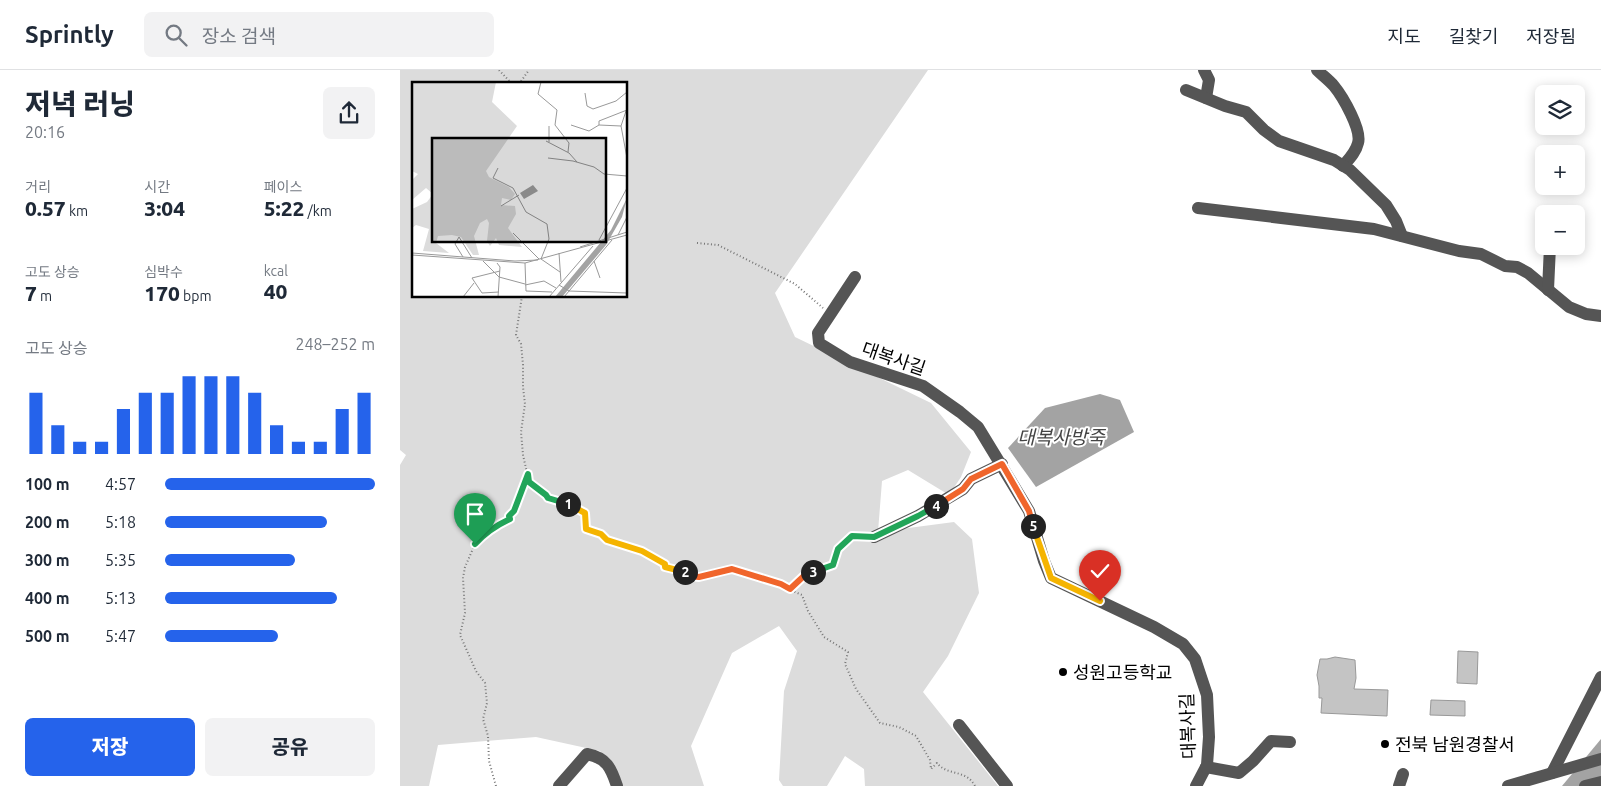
<!DOCTYPE html>
<html lang="ko">
<head>
<meta charset="utf-8">
<style>
  body { margin:0; font-family:Ubuntu,"Noto Sans KR",sans-serif; background:#f2f2f3; color:#1f2937; height:100vh; display:flex; flex-direction:column; font-size:19px; white-space:nowrap }
  * { box-sizing:border-box; margin:0 }
  p { font-size:16px; color:#747a83 }
  .icon { flex:none; width:28px; height:28px; fill:none; stroke:currentColor; stroke-width:2; stroke-linecap:round; stroke-linejoin:round }
  .map { position:relative; flex:1; overflow:hidden }
  .sheet { display:flex; flex-direction:column; background:#fff; width:400px }
  .sheet>* { flex:none }
  .controls { position:absolute; left:1135px; top:15px; display:grid; gap:10px }
  .controls a { display:grid; place-items:center; width:50px; height:50px; border-radius:8px; background:#fff; box-shadow:0 2px 12px #0003; font-size:25px }
  .pin { position:absolute; display:grid; place-items:center; width:42px; height:42px; color:#fff; margin:-51px -21px; border-radius:50% 50% 50% 0; rotate:-45deg; box-shadow:0 0 5px #0007 }
  .pin .icon { rotate:45deg }
  .km { position:absolute; width:25px; height:25px; margin:-12px; border-radius:50%; background:#222; color:#fff; font-size:14px; line-height:25px; text-align:center }
  .round { display:grid; place-items:center; flex:none; width:52px; height:52px; border-radius:8px; background:#f2f2f3 }
  .overview { display:flex; align-items:center; justify-content:space-between; height:85px; padding:0 25px }
  h1 { font-size:28px; font-weight:800; line-height:38px }
  .metrics { display:grid; grid-template-columns:repeat(3,1fr); gap:8px; height:85px; padding:5px 25px }
  .metrics div { display:grid; align-content:center }
  .metrics b { font-size:21px; font-weight:800 }
  .metrics small { font-size:14px; font-weight:400 }
  .metrics p { font-size:14px }
  .chart { height:140px; padding:10px 25px }
  .chart p { display:flex; justify-content:space-between }
  .chart svg { width:100%; height:90px; margin-top:5px; stroke:#2563eb; stroke-width:6 }
  .cta { display:flex; gap:10px; margin-top:auto; padding:10px 25px }
  .cta a { flex:1; height:58px; border-radius:8px; background:#2563eb; color:#fff; font-size:20px; font-weight:800; line-height:58px; text-align:center }
  .cta a+a { background:#f2f2f3; color:#1f2937 }
  ul { padding:0 25px; list-style:none; font-size:16px }
  li { display:grid; grid-template-columns:80px 60px 1fr; align-items:center; height:38px }
  li i { height:12px; border-radius:6px; background:#2563eb }
  header { display:flex; align-items:center; gap:30px; box-sizing:border-box; height:70px; padding:0 25px; background:#fff; border-bottom:1px solid #e0e1e3 }
  header strong { font-size:24px }
  nav { display:flex; gap:28px; margin-inline-start:auto; font-size:18px }
  .search { width:350px; height:45px; background:#f2f2f3; display:flex; align-items:center; gap:12px; box-sizing:border-box; padding:0 18px; border-radius:8px; color:#747a83; font-size:19px }
  main { display:flex; flex:1; min-height:0 }
  .map>svg:first-child { display:block }
  .green { fill:#dcdcdc; fill-rule:evenodd }
  .water { fill:#a3a3a3 }
  .building { fill:#c4c4c4; stroke:#999 }
  .lines { fill:none; stroke-linecap:round; stroke-linejoin:round }
  .path { stroke:#777; stroke-width:2; stroke-dasharray:1 2.5; stroke-linecap:butt }
  .minor { stroke:#555; stroke-width:12 }
  .split-1-casing { stroke:#fff; stroke-width:10 }
  .split-2-casing { stroke:#fff; stroke-width:10 }
  .split-3-casing { stroke:#fff; stroke-width:10 }
  .split-4-casing { stroke:#fff; stroke-width:10 }
  .split-5-casing { stroke:#fff; stroke-width:10 }
  .split-6-casing { stroke:#fff; stroke-width:10 }
  .split-1 { stroke:#22a559; stroke-width:6 }
  .split-2 { stroke:#f5b400; stroke-width:6 }
  .split-3 { stroke:#f0652b; stroke-width:6 }
  .split-4 { stroke:#22a559; stroke-width:6 }
  .split-5 { stroke:#f0652b; stroke-width:6 }
  .split-6 { stroke:#f5b400; stroke-width:6 }
  .poi-dot { fill:#000; stroke:#fff; stroke-width:2 }
  .labels { text-anchor:middle; dominant-baseline:central; stroke-width:4; stroke-linejoin:round; paint-order:stroke }
  .street-label { font-size:18px; fill:#000; stroke:#fff }
  .poi-label { font-size:18px; fill:#000; stroke:#fff; text-anchor:start }
  .water-label { font-size:19px; font-style:italic; fill:#444; stroke:#fff }
  .inset-road { fill:none; stroke:#999; stroke-width:1 }
  .view { fill:#000; fill-opacity:0.15; stroke:#000; stroke-width:2.5 }
  .inset-edge { fill:none; stroke:#000; stroke-width:2.5 }
</style>
</head>
<body>
<header>
<strong>Sprintly</strong>
<div class="search"><svg class="icon" aria-label="search" viewBox="0 0 24 24"><circle cx="10" cy="10" r="6"/><path d="M15 15l6 6"/></svg>장소 검색</div>
<nav><a>지도</a><a>길찾기</a><a>저장됨</a></nav>
</header>
<main>
<section class="sheet">
<div class="overview"><div><h1>저녁 러닝</h1><p>20:16</p></div><a class="round"><svg class="icon" aria-label="share" viewBox="0 0 24 24"><path d="M12 15V3M7 8l5-5 5 5M5 13v7h14v-7"/></svg></a></div>
<div class="metrics">
<div><p>거리</p><b>0.57<small> km</small></b></div>
<div><p>시간</p><b>3:04</b></div>
<div><p>페이스</p><b>5:22<small> /km</small></b></div>
</div>
<div class="metrics">
<div><p>고도 상승</p><b>7<small> m</small></b></div>
<div><p>심박수</p><b>170<small> bpm</small></b></div>
<div><p>kcal</p><b>40</b></div>
</div>
<div class="chart"><p><span>고도 상승</span>248–252 m</p>
<svg viewBox="0 0 160 44" preserveAspectRatio="none"><path d="M5 44V14M15 44V30M25 44V38M35 44V38M45 44V22M55 44V14M65 44V14M75 44V6M85 44V6M95 44V6M105 44V14M115 44V30M125 44V38M135 44V38M145 44V22M155 44V14"/></svg>
</div>
<ul>
<li><b>100 m</b>4:57<i style="width:100%"></i></li>
<li><b>200 m</b>5:18<i style="width:77%"></i></li>
<li><b>300 m</b>5:35<i style="width:62%"></i></li>
<li><b>400 m</b>5:13<i style="width:82%"></i></li>
<li><b>500 m</b>5:47<i style="width:54%"></i></li>
</ul>
<div class="cta"><a>저장</a><a>공유</a></div>
</section>
<div class="map">
<svg width="1201" height="716" viewBox="0 0 1201 716">
  <rect width="100%" height="100%" fill="#fff"/>
  <path class="green" d="M0,0H528L375,223L395,267L531,333L571,382L561,407L549,425L508,400L482,411L478,462L554,452L572,469L579,523L548,586L523,622L598,716H465L464,699L445,686L427,716H383L379,710L384,621L397,581L379,556L332,583L291,676L304,716H223L200,681L136,667L38,675L29,716H0V395L6,385L0,380ZM14,14H226V226H14Z"/>
  <g class="water">
    <polygon points="700,324 720,330 734,362 636,417 608,378 645,338"/>
    <polygon points="1201,669 1201,716 1162,716"/>
  </g>
  <g class="building">
    <polygon points="1058,581 1078,582 1077,614 1057,613"/>
    <polygon points="935,587 955,590 956,608 954,619 988,620 987,646 921,643 922,628 919,628 919,616 917,605 920,589 927,589"/>
    <polygon points="1031,630 1065,631 1065,646 1030,645"/>
  </g>
  <g class="lines">
    <g class="path">
      <polyline points="99,0 112,14"/>
      <polyline points="119,14 129,0"/>
      <polyline points="297,173 318,175 395,214 423,238"/>
      <path d="M122,226L116,265L121,274L123,295V317L125,334L121,362L123,385L129,412L146,425L148,428L161,431L185,443L186,459L201,464L207,470L242,481L265,494V497L286,503L284,508L291,506L299,507L332,499L381,514L386,518L402,525L408,541L424,567L448,582L445,594L456,619L480,653L499,657L516,666L530,690L531,699L537,693C547,706 566,699 575,716"/>
      <polyline points="390,519 406,504 433,495 438,479 452,466 463,466"/>
      <polyline points="96,716 89,691 88,666 83,649 87,633 85,613 76,601 60,565 65,543 63,508 65,497 75,474 81,467 99,454 110,449 109,446 114,441 127,406"/>
    </g>
    <g class="minor">
      <polyline points="804,0 809,10 806,28"/>
      <path d="M917,0C922,5 929,10 934,16C943,27 962,60 958,73C956,82 949,89 943,96"/>
      <polyline points="786,20 825,36 846,42 864,60 879,71 934,90 950,100 986,135 996,151 1002,166"/>
      <polyline points="798,138 974,159 1059,181 1081,184 1105,196 1117,197 1128,203 1169,237 1186,244 1201,246"/>
      <polyline points="455,207 418,263 419,273 450,292 523,316 560,342 578,357 629,441 644,491 651,508 754,557 783,574 795,589 807,625 809,667 807,695 796,716"/>
      <polyline points="1148,220 1150,176"/>
      <polyline points="474,467 518,446 563,419 571,409 602,394"/>
      <polyline points="559,655 607,716"/>
      <polyline points="806,697 839,703 853,691 871,671 890,672"/>
      <polyline points="1152,703 1201,607"/>
      <path d="M159,716L187,684C207,688 211,698 217,716"/>
      <polyline points="999,716 1003,704"/>
      <polyline points="1108,716 1201,689"/>
      <polyline points="1185,716 1201,712"/>
    </g>
  </g>
  <g class="lines">
    <defs>
      <path id="split-1" d="M75,474C85,463 97,455 110,449L109,446L114,441L128,404L129,412L146,425L148,428L168,434"/>
      <polyline id="split-2" points="168,434 185,443 186,459 201,464 207,470 242,481 265,494 265,497 285,502"/>
      <polyline id="split-3" points="285,502 284,508 290,506 299,507 332,499 381,514 390,519 406,504 413,502"/>
      <polyline id="split-4" points="413,502 433,495 438,479 452,466 474,467 518,446 536,436"/>
      <polyline id="split-5" points="536,436 563,419 571,409 602,394 629,441 633,456"/>
      <polyline id="split-6" points="633,456 651,508 700,531"/>
    </defs>
    <use href="#split-1" class="split-1-casing"/>
    <use href="#split-2" class="split-2-casing"/>
    <use href="#split-3" class="split-3-casing"/>
    <use href="#split-4" class="split-4-casing"/>
    <use href="#split-5" class="split-5-casing"/>
    <use href="#split-6" class="split-6-casing"/>
    <use href="#split-1" class="split-1"/>
    <use href="#split-2" class="split-2"/>
    <use href="#split-3" class="split-3"/>
    <use href="#split-4" class="split-4"/>
    <use href="#split-5" class="split-5"/>
    <use href="#split-6" class="split-6"/>
  </g>
  <g class="poi-dot">
    <circle cx="663" cy="602" r="5"/>
    <circle cx="985" cy="674" r="5"/>
  </g>
  <g class="labels">
    <g class="street-label">
      <text transform="translate(494 288) rotate(19)">대복사길</text>
      <text transform="translate(787 656) rotate(-92)">대복사길</text>
    </g>
    <g class="poi-label">
      <text x="673" y="602">성원고등학교</text>
      <text x="995" y="674">전북 남원경찰서</text>
    </g>
    <g class="water-label">
      <text x="661" y="367">대복사방죽</text>
    </g>
  </g>
  <g transform="translate(12 12)">
    <rect width="215" height="215" fill="#fff"/>
    <path d="M0,0H84L80,20L105,44L74,89L77,95L97,105L103,112L99,118L90,116L89,123L103,124L104,132L96,146L110,165L87,163L84,156L78,164L75,159L77,141L75,137L68,141L62,154L67,173H61L49,155L40,153L26,154L24,161L37,171L11,169L17,147L4,143L0,146V127L15,120L21,112L14,106L0,118V98L6,92L0,89Z" fill="#dcdcdc"/>
    <path d="M121,103L126,109L112,117L108,111ZM215,116L210,135L194,163L150,215H143L199,148Z" fill="#a3a3a3"/>
    <path class="inset-road" d="M129,0L126,12L145,28L143,43L157,61L156,70M173,11L175,24L181,27L204,19L215,10M214,29L209,44L215,76M159,43L177,49L187,43M209,44L187,43V39L215,28M134,59L157,71L165,80M137,60V44M136,76L161,79L182,85L192,92L215,94M86,86L81,96L101,106L114,130L135,142L137,157L129,177L148,190M89,124L107,113M101,151L127,177M206,153L215,135M187,158L215,106M168,165L215,150M0,171L103,179L126,178M147,171L149,200M0,173L113,181L215,153M51,175L43,162L47,155L60,176M71,179L87,195L113,202M182,179L188,196M85,181L88,185L86,215M113,181L114,209L140,210M113,203L132,199L144,206M147,203L157,209L215,211M87,210L70,211L60,196L88,189M51,215L62,201M137,215L181,164M152,215L200,158"/>
    <path class="view" d="M20,56H194V160H20Z"/>
    <rect width="215" height="215" class="inset-edge"/>
  </g>
</svg>
<div class="controls">
<a><svg class="icon" aria-label="layers" viewBox="0 0 24 24"><path d="M12 4l9 5-9 5-9-5zM3 14l9 5 9-5"/></svg></a>
<a>+</a>
<a>−</a>
</div>
<div class="pin" style="left:75px;top:474px;background:#1e9e55"><svg class="icon" aria-label="arrive" viewBox="0 0 24 24"><path d="M6 21V4h12l-3 4 3 4H6"/></svg></div>
<div class="pin" style="left:700px;top:531px;background:#d93025"><svg class="icon" aria-label="check" viewBox="0 0 24 24"><path d="M5 12l5 5 9-10"/></svg></div>
<b class="km" style="left:168px;top:434px">1</b>
<b class="km" style="left:285px;top:502px">2</b>
<b class="km" style="left:413px;top:502px">3</b>
<b class="km" style="left:536px;top:436px">4</b>
<b class="km" style="left:633px;top:456px">5</b>
</div>
</main>
</body>
</html>
